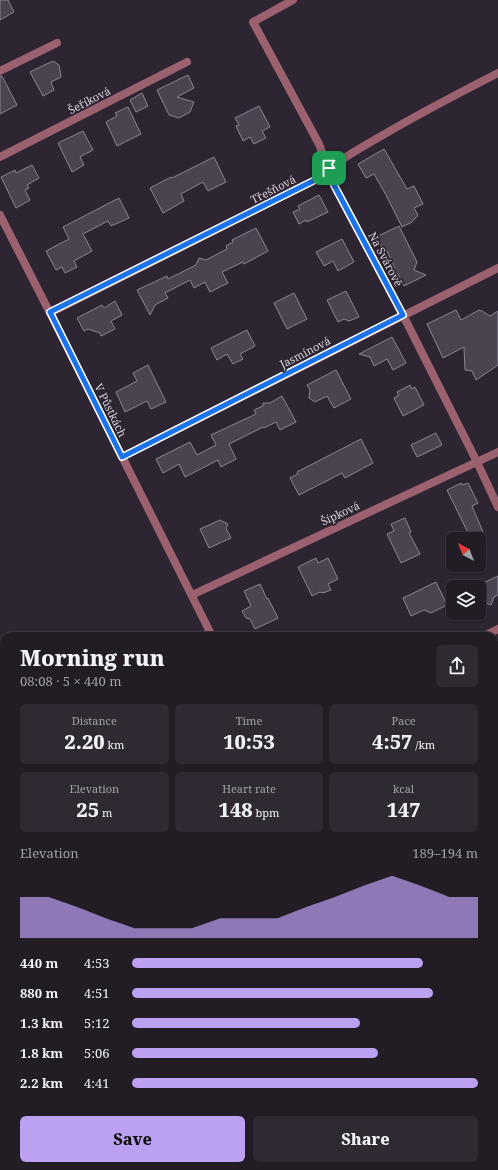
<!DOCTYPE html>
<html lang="en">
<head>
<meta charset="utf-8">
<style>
  body { margin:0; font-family:"Noto Serif",serif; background:#2e2932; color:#f1f3f6; height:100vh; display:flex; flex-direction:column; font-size:15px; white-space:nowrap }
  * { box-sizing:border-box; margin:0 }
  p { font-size:13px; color:#a2a1a7 }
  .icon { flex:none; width:22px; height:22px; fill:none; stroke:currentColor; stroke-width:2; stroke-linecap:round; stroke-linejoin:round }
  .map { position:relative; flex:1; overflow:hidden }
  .panel { position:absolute; left:0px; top:632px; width:498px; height:538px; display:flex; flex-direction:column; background:#221c25; border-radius:12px 12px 0 0; box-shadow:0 1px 3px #0004,0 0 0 1px #3f3a42 }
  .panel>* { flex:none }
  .needle { width:26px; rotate:318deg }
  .fabs { position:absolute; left:446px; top:532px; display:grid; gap:8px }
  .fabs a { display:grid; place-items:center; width:40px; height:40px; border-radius:6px; background:#221c25; box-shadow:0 1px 3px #0004,0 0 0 1px #3f3a42; font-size:20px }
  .pin { position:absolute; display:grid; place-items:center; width:34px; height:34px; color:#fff; margin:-17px; border-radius:8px; box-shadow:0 2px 6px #0006 }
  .round { display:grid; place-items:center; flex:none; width:42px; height:42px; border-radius:6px; background:#2e2932 }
  .head { display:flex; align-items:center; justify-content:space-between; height:68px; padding:0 20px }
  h1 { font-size:22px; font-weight:800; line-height:30px }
  .metrics { display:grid; grid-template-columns:repeat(3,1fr); gap:6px; height:68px; padding:4px 20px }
  .metrics div { display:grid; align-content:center; border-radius:6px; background:#2e2932; text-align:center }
  .metrics b { font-size:20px; font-weight:800 }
  .metrics small { font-size:11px; font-weight:400 }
  .metrics p { font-size:11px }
  .chart { height:112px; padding:8px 20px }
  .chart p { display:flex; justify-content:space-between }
  .chart svg { width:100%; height:72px; margin-top:4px; fill:#bca0f2; opacity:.7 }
  .primary-button { display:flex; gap:8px; margin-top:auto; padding:8px 20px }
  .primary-button a { flex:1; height:46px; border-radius:6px; background:#bca0f2; color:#111; font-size:16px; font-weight:800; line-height:46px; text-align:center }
  .primary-button a+a { background:#2e2932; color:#f1f3f6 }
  ul { padding:0 20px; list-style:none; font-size:13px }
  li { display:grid; grid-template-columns:64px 48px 1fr; align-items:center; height:30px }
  li i { height:10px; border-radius:5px; background:#bca0f2 }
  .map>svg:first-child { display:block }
  .green { fill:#3f5c0c }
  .building { fill:#4b4350; stroke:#8d8492 }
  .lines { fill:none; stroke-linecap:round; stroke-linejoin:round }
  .street { stroke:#9b616e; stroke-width:8 }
  .route-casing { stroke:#fff; stroke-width:8 }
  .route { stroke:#1a73e8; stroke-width:5 }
  .labels { text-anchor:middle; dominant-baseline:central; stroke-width:3.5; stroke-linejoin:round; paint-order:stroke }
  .street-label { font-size:11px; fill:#d7d2da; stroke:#2d2531 }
</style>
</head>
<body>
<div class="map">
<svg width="498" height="1170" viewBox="0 0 498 1170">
  <rect width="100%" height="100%" fill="#2d2531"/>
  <rect class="green" x="0" y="952" width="4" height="34"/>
  <g class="building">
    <polygon points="0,0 8,0 14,12 0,20"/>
    <polygon points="53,61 59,65 61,77 51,82 54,90 43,96 30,72"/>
    <polygon points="188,75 194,88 177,97 194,102 190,112 179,118 169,115 157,90"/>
    <polygon points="0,76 2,76 17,105 0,114"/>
    <polygon points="142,93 148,106 136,112 130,100"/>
    <polygon points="259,106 270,127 262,131 266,138 254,144 250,137 243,141 236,126 239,125 235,118"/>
    <polygon points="128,107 141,134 117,146 106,122 117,116 115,113"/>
    <polygon points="83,131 93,150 80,157 84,165 72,172 58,143"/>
    <polygon points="384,149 407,189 414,186 423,204 414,208 418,215 412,222 402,227 386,195 374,174 366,178 358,164"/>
    <polygon points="214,157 226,182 208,191 203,182 181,194 184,201 163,213 150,188 171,177 172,178"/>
    <polygon points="32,165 39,178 27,185 29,188 25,190 30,200 16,208 1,177 15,170 16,173"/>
    <polygon points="319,195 328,212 307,222 306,220 299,224 293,212 300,209 298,206"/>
    <polygon points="119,198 129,218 111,226 108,221 83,234 92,251 74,261 77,267 65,273 62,267 56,270 46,251 69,239 63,227"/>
    <polygon points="399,226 417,262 414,270 426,275 404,286 398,274 394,272 394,266 386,249 383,250 376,237"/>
    <polygon points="256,228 268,251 244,264 243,262 222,272 228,283 210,292 205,282 194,288 190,280 165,293 168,298 155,305 150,315 137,290 167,276 168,279 196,265 199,258 206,260 227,249 226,246 233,242 232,240"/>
    <polygon points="342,239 354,262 338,271 333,261 324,266 316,252"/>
    <polygon points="346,291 359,317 349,321 344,319 338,322 327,300"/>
    <polygon points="294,293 307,319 287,329 274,303"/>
    <polygon points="115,301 122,315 111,321 115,329 101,336 100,333 88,329 84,331 77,318 102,305 104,308"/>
    <polygon points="456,310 461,320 479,310 482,311 490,316 498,311 498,365 476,380 472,371 465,370 464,347 443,358 427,324"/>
    <polygon points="247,330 255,346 240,354 243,359 233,364 227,354 217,360 211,348"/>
    <polygon points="392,337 406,363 393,370 387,359 374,366 370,357 359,354"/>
    <polygon points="148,365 166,402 151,409 147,401 125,412 116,392 137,381 133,373"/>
    <polygon points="336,370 351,399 334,408 327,396 315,402 309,398 310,390 307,385"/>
    <polygon points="410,385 412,389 415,387 424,405 403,416 394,398 399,395 397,392"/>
    <polygon points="282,396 296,422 280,430 276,422 264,428 263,427 229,444 236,459 221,467 218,460 185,477 179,464 163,473 156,459 190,442 197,455 216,445 211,435 256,414 254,410 263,406 263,403 270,403"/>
    <polygon points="436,433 442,445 417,457 411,445"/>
    <polygon points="361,439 373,463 345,478 342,473 299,495 290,478 298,474 297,472"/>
    <polygon points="461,483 462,485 468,483 478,503 472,506 486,539 471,539 447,490"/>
    <polygon points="405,518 411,532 409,533 420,554 401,563 387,534 394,531 391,524"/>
    <polygon points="220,520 228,524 226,528 231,538 209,548 200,529"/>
    <polygon points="316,558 318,563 328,558 338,579 328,584 331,590 323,593 320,592 312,596 298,567"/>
    <polygon points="498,576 498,595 494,597 491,605 479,600 479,585"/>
    <polygon points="436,582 447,605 431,613 424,610 411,616 403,598"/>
    <polygon points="260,584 267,599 268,598 278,618 255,629 250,619 246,618 242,611 251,606 244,591"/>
  </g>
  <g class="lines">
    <g class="street">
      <polyline points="293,0 253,22 319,144 334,185 403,315 477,462 498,507"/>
      <polyline points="0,71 57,43"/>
      <polyline points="0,157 187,62"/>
      <polyline points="0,215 50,313 212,636"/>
      <path d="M50,313L317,179C337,161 360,148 383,135C420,113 459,93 498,73"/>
      <polyline points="122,457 498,268"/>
      <polyline points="192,595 498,452"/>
      <polyline points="484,636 498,629"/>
      <polyline points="494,839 498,838"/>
    </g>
  </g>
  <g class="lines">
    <defs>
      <polygon id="route" points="329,168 334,185 403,315 122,457 50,312 317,179"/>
    </defs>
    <use href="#route" class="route-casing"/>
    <use href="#route" class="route"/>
  </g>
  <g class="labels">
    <g class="street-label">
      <text transform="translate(89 100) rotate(-27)">Šeříková</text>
      <text transform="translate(273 189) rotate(-27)">Třešňová</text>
      <text transform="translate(386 259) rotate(62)">Na Svárově</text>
      <text transform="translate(305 352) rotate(-27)">Jasmínová</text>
      <text transform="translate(111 410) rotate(64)">V Půstkách</text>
      <text transform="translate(340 513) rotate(-25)">Šípková</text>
    </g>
  </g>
</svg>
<div class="fabs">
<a><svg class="needle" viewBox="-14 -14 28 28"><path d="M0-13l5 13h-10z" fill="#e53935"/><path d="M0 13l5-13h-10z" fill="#a2a1a7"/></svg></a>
<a><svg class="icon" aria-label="layers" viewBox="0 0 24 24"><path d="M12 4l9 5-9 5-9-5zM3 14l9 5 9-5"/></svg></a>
</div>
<div class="pin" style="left:329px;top:168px;background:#1e9e55"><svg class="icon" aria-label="arrive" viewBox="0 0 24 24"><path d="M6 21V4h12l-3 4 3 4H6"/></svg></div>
<section class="panel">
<div class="head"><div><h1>Morning run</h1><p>08:08 · 5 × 440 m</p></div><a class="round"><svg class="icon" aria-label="share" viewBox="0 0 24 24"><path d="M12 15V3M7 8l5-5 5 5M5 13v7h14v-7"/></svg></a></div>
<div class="metrics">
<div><p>Distance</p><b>2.20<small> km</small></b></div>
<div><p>Time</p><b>10:53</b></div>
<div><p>Pace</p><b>4:57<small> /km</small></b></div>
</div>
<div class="metrics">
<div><p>Elevation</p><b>25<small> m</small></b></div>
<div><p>Heart rate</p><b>148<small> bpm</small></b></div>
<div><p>kcal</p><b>147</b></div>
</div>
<div class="chart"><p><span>Elevation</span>189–194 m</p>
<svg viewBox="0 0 160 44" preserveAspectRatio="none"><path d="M0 44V19L10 19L20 25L30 32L40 38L50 38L60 38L70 32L80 32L90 32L100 25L110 19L120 12L130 6L140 12L150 19L160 19V44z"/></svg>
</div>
<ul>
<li><b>440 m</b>4:53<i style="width:84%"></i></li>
<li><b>880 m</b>4:51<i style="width:87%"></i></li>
<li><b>1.3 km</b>5:12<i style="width:66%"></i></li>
<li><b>1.8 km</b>5:06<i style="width:71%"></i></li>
<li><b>2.2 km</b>4:41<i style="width:100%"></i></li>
</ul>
<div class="primary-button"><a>Save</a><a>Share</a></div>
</section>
</div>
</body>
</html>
